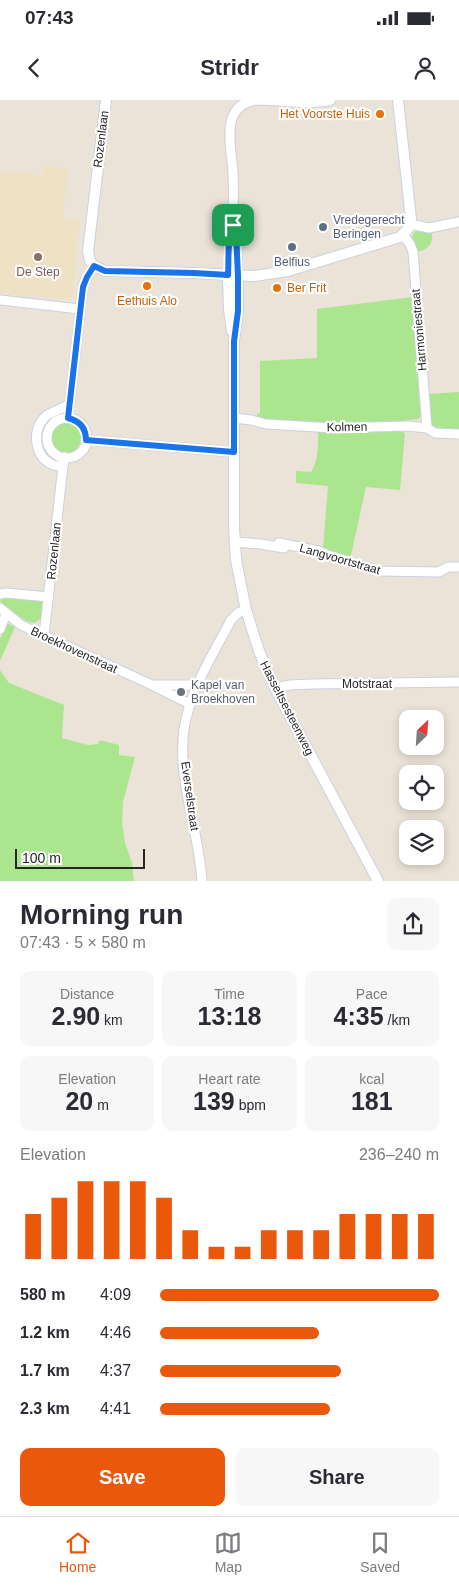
<!DOCTYPE html>
<html lang="en">
<head>
<meta charset="utf-8">
<style>
  body { margin:0; font-family:Helvetica,sans-serif; background:#f7f7f7; color:#2b2b33; height:100vh; display:flex; flex-direction:column; font-size:19px; white-space:nowrap }
  * { box-sizing:border-box; margin:0 }
  p { font-size:16px; color:#7c7c81 }
  .icon { flex:none; width:28px; height:28px; fill:none; stroke:currentColor; stroke-width:2; stroke-linecap:round; stroke-linejoin:round }
  .map { position:relative; height:781px; overflow:hidden }
  .drawer { display:flex; flex-direction:column; background:#fff; flex:1 }
  .drawer>* { flex:none }
  .needle { width:32px; rotate:25deg }
  .buttons { position:absolute; left:399px; top:610px; display:grid; gap:10px }
  .buttons a { display:grid; place-items:center; width:45px; height:45px; border-radius:10px; background:#fff; box-shadow:0 2px 8px #0003; font-size:25px }
  .scale { position:absolute; left:15px; bottom:12px; width:130px; box-sizing:border-box; padding-left:5px; border:2px solid #272727; border-top:0; font-size:14px; line-height:18px; white-space:nowrap; color:#272727; -webkit-text-stroke:4px #fff; paint-order:stroke }
  .pin { position:absolute; display:grid; place-items:center; width:42px; height:42px; color:#fff; margin:-21px; border-radius:10px; box-shadow:0 2px 8px #0006 }
  .round { display:grid; place-items:center; flex:none; width:52px; height:52px; border-radius:10px; background:#f7f7f7 }
  .summary { display:flex; align-items:center; justify-content:space-between; height:85px; padding:0 20px }
  h1 { font-size:28px; font-weight:700; line-height:38px }
  .figures { display:grid; grid-template-columns:repeat(3,1fr); gap:8px; height:85px; padding:5px 20px }
  .figures div { display:grid; align-content:center; border-radius:10px; background:#f7f7f7; text-align:center }
  .figures b { font-size:25px; font-weight:700 }
  .figures small { font-size:14px; font-weight:400 }
  .figures p { font-size:14px }
  .chart { height:140px; padding:10px 20px }
  .chart p { display:flex; justify-content:space-between }
  .chart svg { width:100%; height:90px; margin-top:5px; stroke:#ea580c; stroke-width:6 }
  .button { display:flex; gap:10px; margin-top:auto; padding:10px 20px }
  .button a { flex:1; height:58px; border-radius:10px; background:#ea580c; color:#fff; font-size:20px; font-weight:700; line-height:58px; text-align:center }
  .button a+a { background:#f7f7f7; color:#2b2b33 }
  ul { padding:0 20px; list-style:none; font-size:16px }
  li { display:grid; grid-template-columns:80px 60px 1fr; align-items:center; height:38px }
  li i { height:12px; border-radius:6px; background:#ea580c }
  .status { display:flex; justify-content:space-between; align-items:center; height:35px; padding:0 25px; background:#fff; direction:ltr }
  .status svg { height:14px; fill:currentColor }
  header { display:flex; justify-content:space-between; align-items:center; height:65px; padding:0 20px; background:#fff; font-size:22px; font-weight:700 }
  .dock { display:flex; justify-content:space-around; align-items:center; height:70px; border-top:1px solid #e1e1e2; background:#fff; font-size:14px; color:#7c7c81 }
  .dock a { display:grid; justify-items:center; gap:2px }
  .dock .current { color:#ea580c }
  .map>svg:first-child { display:block }
  .education { fill:#eee1c4 }
  .green { fill:#abe68f }
  .lines { fill:none; stroke-linecap:round; stroke-linejoin:round }
  .minor-casing { stroke:#ccd0e1; stroke-width:11 }
  .tertiary-casing { stroke:#ccd0e1; stroke-width:12 }
  .minor { stroke:#fff; stroke-width:9 }
  .tertiary { stroke:#fff; stroke-width:10 }
  .route-casing { stroke:#fff; stroke-width:10 }
  .route { stroke:#1a73e8; stroke-width:6 }
  .food-dot { fill:#e8710a; stroke:#fff; stroke-width:2 }
  .service-dot { fill:#5c6f8a; stroke:#fff; stroke-width:2 }
  .education-dot { fill:#8d6e63; stroke:#fff; stroke-width:2 }
  .worship-dot { fill:#6b7280; stroke:#fff; stroke-width:2 }
  .labels { text-anchor:middle; dominant-baseline:central; stroke-width:4.5; stroke-linejoin:round; paint-order:stroke }
  .food-label { font-size:12px; fill:#c56008; stroke:#fff; text-anchor:end }
  .street-label { font-size:12px; fill:#272727; stroke:#fff }
  .service-label { font-size:12px; fill:#4e5e75; stroke:#fff; text-anchor:start }
  .education-label { font-size:12px; fill:#785e54; stroke:#fff }
  .worship-label { font-size:12px; fill:#5b616d; stroke:#fff; text-anchor:start }
</style>
</head>
<body>
<div class="status"><b>07:43</b><svg viewBox="0 0 49 12"><path d="M0 12V9h3v3zM5 12V6h3v6zM10 12V3h3v9zM15 12V0h3v12zM26 1h20v11H26zM47 4h2v5h-2z"/></svg></div>
<header><svg class="icon" aria-label="back" viewBox="0 0 24 24"><path d="M15 5l-7 7 7 7"/></svg>Stridr<svg class="icon" aria-label="person" viewBox="0 0 24 24"><circle cx="12" cy="8" r="4"/><path d="M4 21q1-7 8-7t8 7"/></svg></header>
<div class="map">
<svg width="459" height="781" viewBox="0 0 459 781">
  <rect width="100%" height="100%" fill="#ebe3d7"/>
  <polygon class="education" points="44,65 68,69 63,119 80,121 72,197 66,199 0,193 0,72 42,75"/>
  <g class="green">
    <path d="M419,131L432,132C434,144 427,151 415,152L412,137L414,132Z"/>
    <polygon points="413,197 422,312 419,319 370,324 334,325 264,321 257,318 257,314 260,313 260,261 317,258 317,209"/>
    <polygon points="459,292 459,330 438,329 432,327 430,323 428,294"/>
    <circle cx="66" cy="338" r="15"/>
    <path d="M318,330H401L405,334L400,390L366,387L350,460L327,453V450L323,449L328,386L296,383V371L311,372C319,359 318,345 318,330Z"/>
    <polygon points="2,497 40,499 43,504 41,518 35,523 26,521 1,503 0,500"/>
    <polygon points="7,523 15,527 0,561 0,539"/>
    <polygon points="0,570 9,583 64,605 62,638 88,645 98,644 100,640 119,645 119,655 135,657 123,702 122,722 125,743 132,763 134,781 0,781"/>
  </g>
  <g class="lines">
    <defs>
      <g id="minor">
        <polyline points="410,124 429,128 459,122"/>
        <polyline points="403,135 410,144 413,152 427,328"/>
        <polyline points="228,175 230,131 232,127"/>
        <path d="M238,176L236,132L233,125C233,108 234,91 233,74C232,49 218,4 257,0C282,0 306,6 331,0"/>
        <polyline points="0,200 80,209"/>
        <polyline points="68,318 83,187 85,181 94,166"/>
        <polyline points="234,318 251,320 266,324 333,328 408,326 427,328 435,333 459,334"/>
        <circle cx="67" cy="338" r="20"/>
        <polyline points="86,340 234,352"/>
        <path d="M63,367C59,366 55,366 51,364C34,355 32,330 45,317C53,310 62,310 69,304"/>
        <polyline points="235,442 261,444 284,448"/>
        <polyline points="279,443 319,451 327,455 379,471 439,472 448,467 459,467"/>
        <polyline points="0,494 6,493 49,497"/>
        <polyline points="0,508 21,525 152,585 190,604"/>
        <polyline points="0,529 6,514"/>
        <polyline points="44,535 64,357"/>
        <polyline points="154,585 198,585"/>
        <polyline points="275,588 290,585 312,584 459,582"/>
        <path d="M202,781C199,731 177,680 184,629C190,590 213,554 231,520L238,513L246,510"/>
      </g>
      <g id="tertiary">
        <polyline points="106,0 88,151 90,161 94,166 105,171 194,173 254,176 288,171 400,137 409,128 411,119 398,0"/>
        <polyline points="228,175 229,210 232,231"/>
        <polyline points="238,176 238,211 234,241 234,426 236,460 246,510 259,551 275,588 378,781"/>
      </g>
    </defs>
    <use href="#minor" class="minor-casing"/>
    <use href="#tertiary" class="tertiary-casing"/>
    <use href="#minor" class="minor"/>
    <use href="#tertiary" class="tertiary"/>
  </g>
  <g class="lines">
    <defs>
      <path id="route" d="M233,125L236,132L238,176V211L234,241V352L86,340C86,328 80,321 68,318L83,187L87,177L94,166L105,171L194,173L228,175C229,161 227,136 233,125Z"/>
    </defs>
    <use href="#route" class="route-casing"/>
    <use href="#route" class="route"/>
  </g>
  <g class="food-dot">
    <circle cx="380" cy="14" r="5"/>
    <circle cx="147" cy="186" r="5"/>
    <circle cx="277" cy="188" r="5"/>
  </g>
  <g class="service-dot">
    <circle cx="323" cy="127" r="5"/>
    <circle cx="292" cy="147" r="5"/>
  </g>
  <circle class="education-dot" cx="38" cy="157" r="5"/>
  <circle class="worship-dot" cx="181" cy="592" r="5"/>
  <g class="labels">
    <g class="food-label">
      <text x="370" y="14">Het Voorste Huis</text>
      <text x="287" y="188" text-anchor="start">Ber Frit</text>
      <text x="147" y="201" text-anchor="middle">Eethuis Alo</text>
    </g>
    <g class="street-label">
      <text transform="translate(101 39) rotate(-83)">Rozenlaan</text>
      <text transform="translate(419 230) rotate(-95)">Harmoniestraat</text>
      <text transform="translate(347 327) rotate(-1)">Kolmen</text>
      <text transform="translate(54 451) rotate(-84)">Rozenlaan</text>
      <text transform="translate(340 459) rotate(16)">Langvoortstraat</text>
      <text transform="translate(74 550) rotate(25)">Broekhovenstraat</text>
      <text x="367" y="584">Motstraat</text>
      <text transform="translate(287 608) rotate(63)">Hasseltsesteenweg</text>
      <text transform="translate(190 696) rotate(82)">Everselstraat</text>
    </g>
    <g class="service-label">
      <text x="333" y="120">Vredegerecht<tspan x="333" dy="14">Beringen</tspan></text>
      <text x="292" y="162" text-anchor="middle">Belfius</text>
    </g>
    <g class="education-label">
      <text x="38" y="172">De Step</text>
    </g>
    <g class="worship-label">
      <text x="191" y="585">Kapel van<tspan x="191" dy="14">Broekhoven</tspan></text>
    </g>
  </g>
</svg>
<div class="buttons">
<a><svg class="needle" viewBox="-14 -14 28 28"><path d="M0-13l5 13h-10z" fill="#e53935"/><path d="M0 13l5-13h-10z" fill="#7c7c81"/></svg></a>
<a><svg class="icon" aria-label="locate" viewBox="0 0 24 24"><circle cx="12" cy="12" r="6"/><path d="M12 2v4M12 18v4M2 12h4M18 12h4"/></svg></a>
<a><svg class="icon" aria-label="layers" viewBox="0 0 24 24"><path d="M12 4l9 5-9 5-9-5zM3 14l9 5 9-5"/></svg></a>
</div>
<div class="scale">100 m</div>
<div class="pin" style="left:233px;top:125px;background:#1e9e55"><svg class="icon" aria-label="arrive" viewBox="0 0 24 24"><path d="M6 21V4h12l-3 4 3 4H6"/></svg></div>
</div>
<section class="drawer">
<div class="summary"><div><h1>Morning run</h1><p>07:43 · 5 × 580 m</p></div><a class="round"><svg class="icon" aria-label="share" viewBox="0 0 24 24"><path d="M12 15V3M7 8l5-5 5 5M5 13v7h14v-7"/></svg></a></div>
<div class="figures">
<div><p>Distance</p><b>2.90<small> km</small></b></div>
<div><p>Time</p><b>13:18</b></div>
<div><p>Pace</p><b>4:35<small> /km</small></b></div>
</div>
<div class="figures">
<div><p>Elevation</p><b>20<small> m</small></b></div>
<div><p>Heart rate</p><b>139<small> bpm</small></b></div>
<div><p>kcal</p><b>181</b></div>
</div>
<div class="chart"><p><span>Elevation</span>236–240 m</p>
<svg viewBox="0 0 160 44" preserveAspectRatio="none"><path d="M5 44V22M15 44V14M25 44V6M35 44V6M45 44V6M55 44V14M65 44V30M75 44V38M85 44V38M95 44V30M105 44V30M115 44V30M125 44V22M135 44V22M145 44V22M155 44V22"/></svg>
</div>
<ul>
<li><b>580 m</b>4:09<i style="width:100%"></i></li>
<li><b>1.2 km</b>4:46<i style="width:57%"></i></li>
<li><b>1.7 km</b>4:37<i style="width:65%"></i></li>
<li><b>2.3 km</b>4:41<i style="width:61%"></i></li>
</ul>
<div class="button"><a>Save</a><a>Share</a></div>
</section>
<nav class="dock">
<a class="current"><svg class="icon" aria-label="home" viewBox="0 0 24 24"><path d="M3 11l9-7 9 7M6 9v11h12V9"/></svg>Home</a>
<a><svg class="icon" aria-label="map" viewBox="0 0 24 24"><path d="M3 6l6-2 6 2 6-2v14l-6 2-6-2-6 2zM9 4v14M15 6v14"/></svg>Map</a>
<a><svg class="icon" aria-label="saved" viewBox="0 0 24 24"><path d="M7 4h10v16l-5-4-5 4z"/></svg>Saved</a>
</nav>
</body>
</html>
